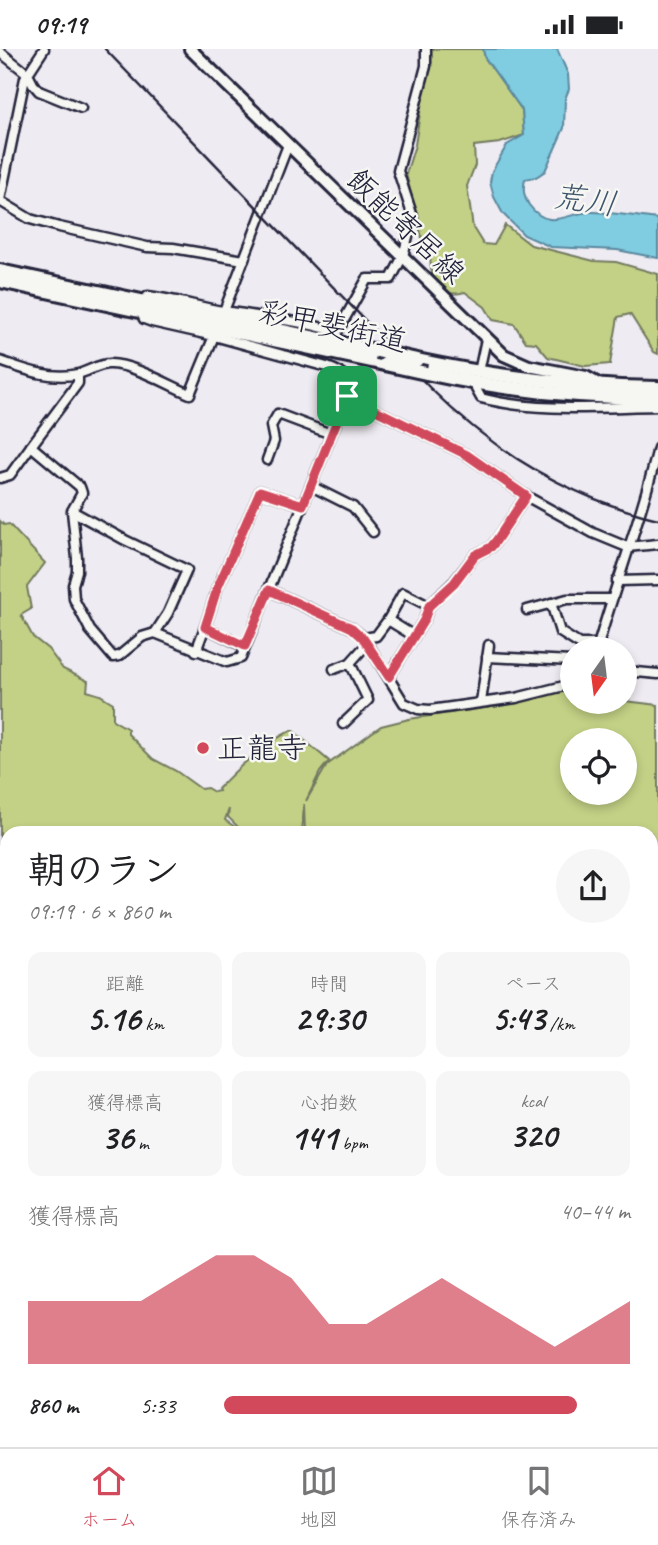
<!DOCTYPE html>
<html lang="ja">
<head>
<meta charset="utf-8">
<style>
  body { margin:0; font-family:Caveat,"Klee One",sans-serif; background:#f6f6f6; color:#202124; height:100vh; display:flex; flex-direction:column; font-size:26px; white-space:nowrap }
  * { box-sizing:border-box; margin:0 }
  p { font-size:23px; color:#757577 }
  .icon { flex:none; width:38px; height:38px; fill:none; stroke:currentColor; stroke-width:2; stroke-linecap:round; stroke-linejoin:round }
  .map { position:relative; flex:1; overflow:hidden }
  .drawer { position:absolute; left:0px; top:777px; width:658px; height:621px; display:flex; flex-direction:column; background:#fff; border-radius:21px 21px 0 0; box-shadow:0 4px 10px #0003 }
  .drawer>* { flex:none }
  .needle { width:46px; rotate:194deg }
  .controls { position:absolute; left:560px; top:588px; display:grid; gap:14px }
  .controls a { display:grid; place-items:center; width:77px; height:77px; border-radius:50%; background:#fff; box-shadow:0 4px 10px #0003; font-size:35px }
  .pin { position:absolute; display:grid; place-items:center; width:60px; height:60px; color:#fff; margin:-30px; border-radius:14px; box-shadow:0 4px 10px #0006 }
  .round { display:grid; place-items:center; flex:none; width:74px; height:74px; border-radius:37px; background:#f6f6f6 }
  .head { display:flex; align-items:center; justify-content:space-between; height:119px; padding:0 28px }
  h1 { font-size:38px; font-weight:700; line-height:52px }
  .figures { display:grid; grid-template-columns:repeat(3,1fr); gap:10px; height:119px; padding:7px 28px }
  .figures div { display:grid; align-content:center; border-radius:14px; background:#f6f6f6; text-align:center }
  .figures b { font-size:35px; font-weight:700 }
  .figures small { font-size:19px; font-weight:400 }
  .figures p { font-size:19px }
  .chart { height:196px; padding:14px 28px }
  .chart p { display:flex; justify-content:space-between }
  .chart svg { width:100%; height:126px; margin-top:7px; fill:#d1495b; opacity:.7 }
  ul { padding:0 28px; list-style:none; font-size:23px }
  li { display:grid; grid-template-columns:112px 84px 1fr; align-items:center; height:52px }
  li i { height:18px; border-radius:9px; background:#d1495b }
  .status { display:flex; justify-content:space-between; align-items:center; height:49px; padding:0 35px; background:#fff; direction:ltr }
  .status svg { height:19px; fill:currentColor }
  .tabs { display:flex; justify-content:space-around; align-items:center; height:98px; border-top:2px solid #e0e0e0; background:#fff; font-size:19px; color:#757577 }
  .tabs a { display:grid; justify-items:center; gap:4px }
  .tabs .selected { color:#d1495b }
  .map>svg:first-child { display:block }
  .green { fill:#c2d185; stroke:#727a60; stroke-width:2; fill-rule:evenodd }
  .water { fill:#80cce0; stroke:#5a889e; stroke-width:2 }
  .lines { fill:none; stroke-linecap:round; stroke-linejoin:round }
  .minor-casing { stroke:#22223b; stroke-width:13 }
  .major-casing { stroke:#22223b; stroke-width:16 }
  .highway-casing { stroke:#22223b; stroke-width:18 }
  .minor { stroke:#f6f6f2; stroke-width:8 }
  .major { stroke:#f6f6f2; stroke-width:10 }
  .highway { stroke:#f6f6f2; stroke-width:12 }
  .rail { stroke:#22223b; stroke-width:2.5 }
  .highway-bridge-casing { stroke:#22223b; stroke-width:18; stroke-linecap:butt }
  .highway-bridge { stroke:#f6f6f2; stroke-width:12 }
  .route-casing { stroke:#fff; stroke-width:14 }
  .route { stroke:#d1495b; stroke-width:9 }
  .poi-dot { fill:#d1495b; stroke:#f6f6f2; stroke-width:2.5 }
  .labels { text-anchor:middle; dominant-baseline:central; stroke-width:5; stroke-linejoin:round; paint-order:stroke }
  .street-label { font-size:30px; fill:#22223b; stroke:#f6f6f2 }
  .poi-label { font-size:30px; fill:#22223b; stroke:#f6f6f2; text-anchor:start }
  .water-label { font-size:32px; font-style:italic; fill:#3e556d; stroke:#f6f6f2 }
</style>
</head>
<body>
<div class="status"><b>09:19</b><svg viewBox="0 0 49 12"><path d="M0 12V9h3v3zM5 12V6h3v6zM10 12V3h3v9zM15 12V0h3v12zM26 1h20v11H26zM47 4h2v5h-2z"/></svg></div>
<div class="map">
<svg width="658" height="1398" viewBox="0 0 658 1398">
  <rect width="100%" height="100%" fill="#efebf2"/>
  <filter id="ink" filterUnits="userSpaceOnUse"><feTurbulence type="fractalNoise" baseFrequency=".0143" numOctaves="2"/><feDisplacementMap in="SourceGraphic" scale="14" xChannelSelector="R" yChannelSelector="G"/><feConvolveMatrix kernelMatrix="1 2 1 2 8 2 1 2 1" color-interpolation-filters="sRGB"/></filter>
  <g filter="url(#ink)">
    <g class="green">
      <path d="M430,0H483L485,9L522,61L524,86L500,94L474,97L475,116L467,137L473,179L483,195L494,196L505,176L531,196L594,212L616,213L658,225V305L654,303L630,265L618,268L610,315L585,317L548,308L536,294L526,293L514,275L493,271L485,258L465,243C438,251 428,227 431,203L423,193L406,125L415,96Z"/>
      <path d="M0,472L4,476L9,475L45,514L27,538L31,560L21,566L33,588L48,600L63,620L88,632L87,642L100,646L113,654V671L128,680V685L153,710L176,722L201,740L207,739L214,743L219,742L218,740C240,716 264,695 292,681L329,712L320,723L306,752L327,716L381,677L409,670L498,657L572,638V653L625,652L658,656V1398H0ZM572,691H625V744H572ZM304,755L305,784H651V1391H7V784H243L225,771L229,760L228,768L240,780L249,784H302Z"/>
    </g>
    <path class="water" d="M483,0H557L568,25L569,40L565,50L564,79L545,122L536,128L525,130C523,140 523,147 529,156C550,184 568,162 593,163C615,164 636,167 658,170V209L617,201L551,198L524,186L503,165L494,148L490,133L492,122L507,96L524,86L522,61L485,9Z"/>
    <g class="lines">
      <defs>
        <g id="minor">
          <polyline points="0,3 28,25 33,35 39,42 81,59"/>
          <polyline points="0,151 25,29 44,0"/>
          <polyline points="0,152 30,170 59,178 147,198 173,199 244,211"/>
          <path d="M144,252L148,247C174,250 198,258 223,262C261,268 299,271 337,283"/>
          <polyline points="140,262 144,270 152,273 214,287"/>
          <polyline points="224,262 288,96"/>
          <polyline points="335,287 367,230 391,230 403,207 413,168 398,122 426,17 426,0"/>
          <path d="M0,312C26,321 51,331 78,325C89,322 99,315 109,315C131,314 169,336 190,345L214,287L327,318C344,324 352,329 347,347L241,609L227,613L155,584L142,588L119,607L113,608L90,581L74,550L73,536L77,522V509L72,462L82,444L80,438L31,397L78,334V325"/>
          <polyline points="480,318 486,290"/>
          <path d="M476,340L481,349C538,364 599,358 658,357"/>
          <polyline points="347,347 467,406 526,447 593,484 627,498 658,495"/>
          <polyline points="267,411 274,392 271,377 278,365 331,385"/>
          <polyline points="0,429 10,426 31,397"/>
          <polyline points="311,437 353,458 373,483"/>
          <polyline points="72,462 125,491 187,521 168,564 155,584"/>
          <polyline points="617,532 658,531"/>
          <polyline points="269,541 352,579 364,589 404,654 418,660 430,661 516,649 572,635"/>
          <polyline points="551,554 560,583 579,595 599,595"/>
          <polyline points="527,561 567,550 611,550"/>
          <polyline points="388,571 414,587"/>
          <polyline points="205,578 217,540 260,442 303,456"/>
          <polyline points="364,589 376,587 388,571 403,544 429,557"/>
          <path d="M597,600C616,533 642,467 658,399"/>
          <polyline points="196,602 205,578 245,598"/>
          <polyline points="487,608 572,612"/>
          <polyline points="334,620 350,614 367,595"/>
          <polyline points="625,622 658,625"/>
          <polyline points="389,628 424,571 429,557 454,533 475,506 491,498 496,492 526,447"/>
          <polyline points="481,653 489,596"/>
          <polyline points="343,675 368,651 350,614"/>
        </g>
        <polyline id="major" points="190,0 504,306 529,317 586,328 602,337"/>
        <g id="highway">
          <polyline points="0,222 377,302"/>
          <polyline points="0,232 385,315"/>
          <path d="M417,311C497,328 576,338 658,339"/>
          <path d="M426,324C504,341 578,349 658,349"/>
        </g>
      </defs>
      <use href="#minor" class="minor-casing"/>
      <use href="#major" class="major-casing"/>
      <use href="#highway" class="highway-casing"/>
      <use href="#minor" class="minor"/>
      <use href="#major" class="major"/>
      <use href="#highway" class="highway"/>
      <path class="rail" d="M105,0L430,339C493,402 570,449 658,470"/>
      <defs>
        <g id="highway-bridge">
          <polyline points="377,302 417,311"/>
          <polyline points="385,315 426,324"/>
        </g>
      </defs>
      <use href="#highway-bridge" class="highway-bridge-casing"/>
      <use href="#highway-bridge" class="highway-bridge"/>
    </g>
  </g>
  <g class="lines" filter="url(#ink)">
    <defs>
      <polygon id="route" points="347,347 467,406 526,447 496,492 491,498 475,506 454,534 429,557 424,571 389,628 363,589 352,579 269,541 245,597 205,578 217,540 260,442 303,456"/>
    </defs>
    <use href="#route" class="route-casing"/>
    <use href="#route" class="route"/>
  </g>
  <circle class="poi-dot" cx="203" cy="699" r="7"/>
  <g class="labels">
    <g class="street-label">
      <text transform="translate(406 177) rotate(44)">飯能寄居線</text>
      <text transform="translate(333 277) rotate(12)">彩甲斐街道</text>
    </g>
    <g class="poi-label">
      <text x="217" y="699">正龍寺</text>
    </g>
    <g class="water-label">
      <text transform="translate(585 151) rotate(8)">荒川</text>
    </g>
  </g>
</svg>
<div class="controls">
<a><svg class="needle" viewBox="-14 -14 28 28"><path d="M0-13l5 13h-10z" fill="#e53935"/><path d="M0 13l5-13h-10z" fill="#757577"/></svg></a>
<a><svg class="icon" aria-label="locate" viewBox="0 0 24 24"><circle cx="12" cy="12" r="6"/><path d="M12 2v4M12 18v4M2 12h4M18 12h4"/></svg></a>
</div>
<div class="pin" style="left:347px;top:347px;background:#1e9e55"><svg class="icon" aria-label="arrive" viewBox="0 0 24 24"><path d="M6 21V4h12l-3 4 3 4H6"/></svg></div>
<section class="drawer">
<div class="head"><div><h1>朝のラン</h1><p>09:19 · 6 × 860 m</p></div><a class="round"><svg class="icon" aria-label="share" viewBox="0 0 24 24"><path d="M12 15V3M7 8l5-5 5 5M5 13v7h14v-7"/></svg></a></div>
<div class="figures">
<div><p>距離</p><b>5.16<small> km</small></b></div>
<div><p>時間</p><b>29:30</b></div>
<div><p>ペース</p><b>5:43<small> /km</small></b></div>
</div>
<div class="figures">
<div><p>獲得標高</p><b>36<small> m</small></b></div>
<div><p>心拍数</p><b>141<small> bpm</small></b></div>
<div><p>kcal</p><b>320</b></div>
</div>
<div class="chart"><p><span>獲得標高</span>40–44 m</p>
<svg viewBox="0 0 160 44" preserveAspectRatio="none"><path d="M0 44V22L10 22L20 22L30 22L40 14L50 6L60 6L70 14L80 30L90 30L100 22L110 14L120 22L130 30L140 38L150 30L160 22V44z"/></svg>
</div>
<ul>
<li><b>860 m</b>5:33<i style="width:87%"></i></li>
</ul>
</section>
</div>
<nav class="tabs">
<a class="selected"><svg class="icon" aria-label="home" viewBox="0 0 24 24"><path d="M3 11l9-7 9 7M6 9v11h12V9"/></svg>ホーム</a>
<a><svg class="icon" aria-label="map" viewBox="0 0 24 24"><path d="M3 6l6-2 6 2 6-2v14l-6 2-6-2-6 2zM9 4v14M15 6v14"/></svg>地図</a>
<a><svg class="icon" aria-label="saved" viewBox="0 0 24 24"><path d="M7 4h10v16l-5-4-5 4z"/></svg>保存済み</a>
</nav>
</body>
</html>
